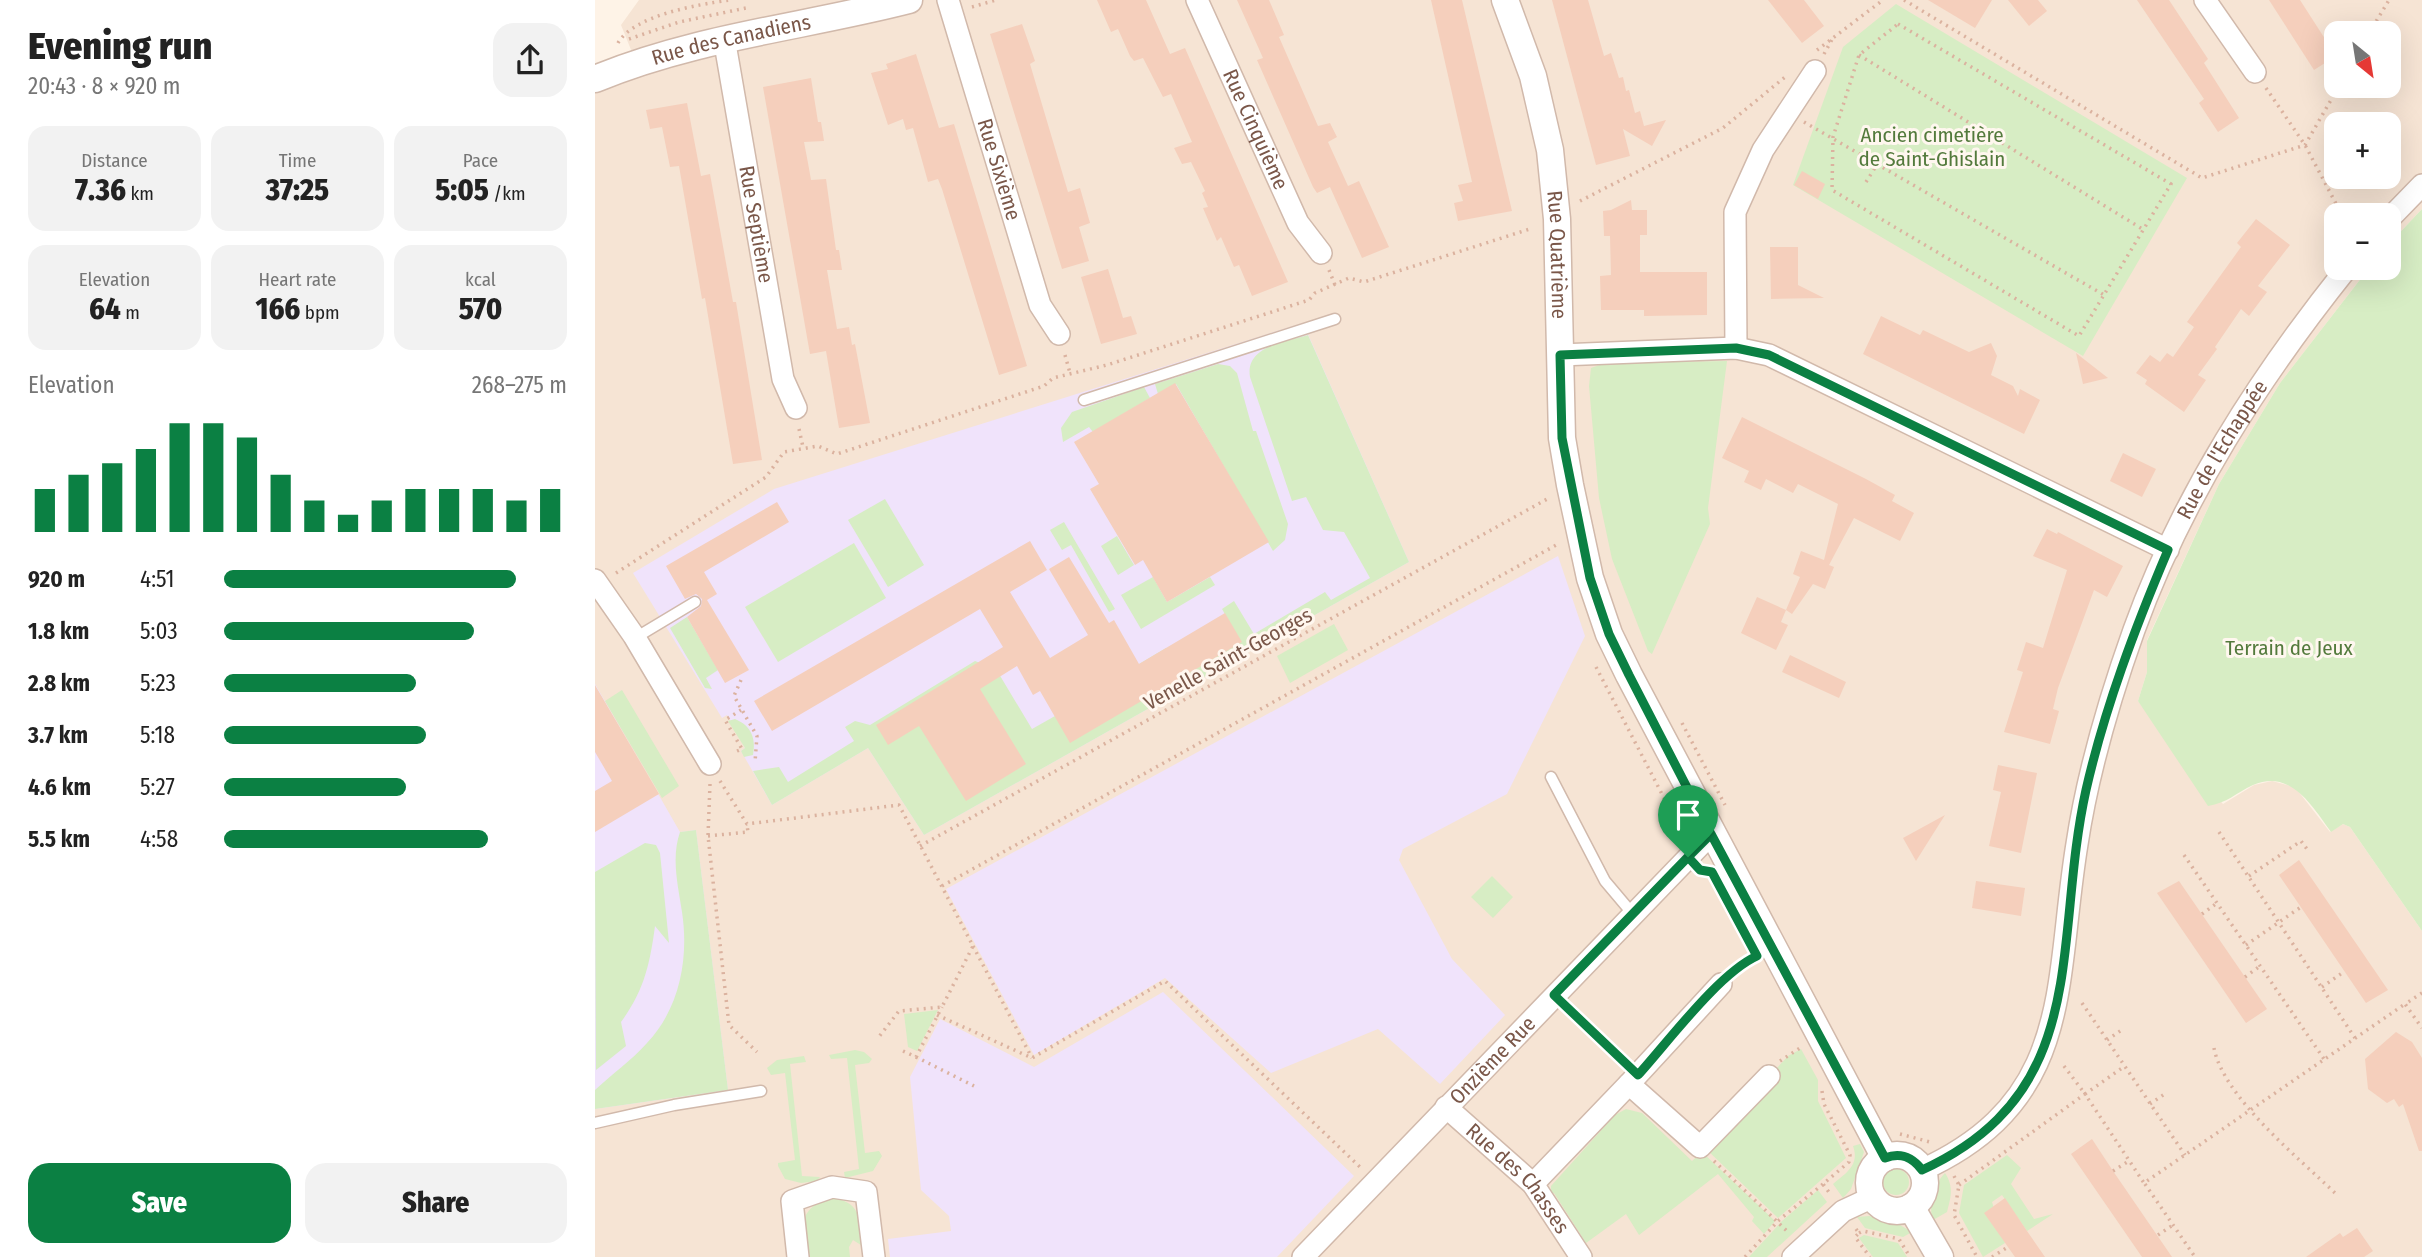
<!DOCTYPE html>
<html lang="en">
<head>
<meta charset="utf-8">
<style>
  body { margin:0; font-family:"Fira Sans Condensed",sans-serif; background:#f2f2f2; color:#222; height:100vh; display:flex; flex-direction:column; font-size:26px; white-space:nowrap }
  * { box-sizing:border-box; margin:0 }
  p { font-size:23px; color:#767676 }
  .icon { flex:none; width:38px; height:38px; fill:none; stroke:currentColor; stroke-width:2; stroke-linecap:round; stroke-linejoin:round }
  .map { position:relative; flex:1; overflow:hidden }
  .side { display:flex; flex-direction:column; background:#fff; width:595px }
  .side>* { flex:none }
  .needle { width:46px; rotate:150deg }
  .controls { position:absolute; left:1729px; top:21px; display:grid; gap:14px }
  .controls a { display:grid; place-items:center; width:77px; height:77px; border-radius:14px; background:#fff; box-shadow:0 7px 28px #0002; font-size:35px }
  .pin { position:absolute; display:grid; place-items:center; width:60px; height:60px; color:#fff; margin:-72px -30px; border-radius:50% 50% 50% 0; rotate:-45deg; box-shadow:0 0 7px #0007 }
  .pin .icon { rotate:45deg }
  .round { display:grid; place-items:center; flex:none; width:74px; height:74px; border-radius:21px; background:#f2f2f2 }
  .headline { display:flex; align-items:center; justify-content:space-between; height:119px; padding:0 28px }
  h1 { font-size:38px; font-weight:800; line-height:52px }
  .stats { display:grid; grid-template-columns:repeat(3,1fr); gap:10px; height:119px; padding:7px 28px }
  .stats div { display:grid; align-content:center; border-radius:18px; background:#f2f2f2; text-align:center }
  .stats b { font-size:30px; font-weight:800 }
  .stats small { font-size:19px; font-weight:400 }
  .stats p { font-size:19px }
  .chart { height:196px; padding:14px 28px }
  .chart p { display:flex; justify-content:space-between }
  .chart svg { width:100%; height:126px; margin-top:7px; stroke:#0b8043; stroke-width:6 }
  .action { display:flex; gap:14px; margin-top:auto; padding:14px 28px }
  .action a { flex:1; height:80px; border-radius:21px; background:#0b8043; color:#fff; font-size:28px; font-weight:800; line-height:80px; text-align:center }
  .action a+a { background:#f2f2f2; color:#222 }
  ul { padding:0 28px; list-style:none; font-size:23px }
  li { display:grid; grid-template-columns:112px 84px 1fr; align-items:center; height:52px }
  li i { height:18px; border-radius:9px; background:#0b8043 }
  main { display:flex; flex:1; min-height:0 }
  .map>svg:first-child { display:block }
  .residential { fill:#f6e4d4; fill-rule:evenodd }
  .education { fill:#f0e3fb }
  .green { fill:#d7edc4 }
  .building { fill:#f5cfbc }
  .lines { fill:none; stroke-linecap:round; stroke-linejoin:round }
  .service-casing { stroke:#d1b9ab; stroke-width:13 }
  .minor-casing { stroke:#d1b9ab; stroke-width:24 }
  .tertiary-casing { stroke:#d1b9ab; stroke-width:29 }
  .path { stroke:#dbb29f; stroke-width:3.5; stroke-dasharray:2 5; stroke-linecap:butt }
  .service { stroke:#fff; stroke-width:10 }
  .minor { stroke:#fff; stroke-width:21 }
  .tertiary { stroke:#fff; stroke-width:26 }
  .route-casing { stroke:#fff; stroke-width:14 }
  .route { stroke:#0b8043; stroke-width:9 }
  .labels { text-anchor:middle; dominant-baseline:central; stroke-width:6; stroke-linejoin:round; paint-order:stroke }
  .street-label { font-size:21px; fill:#7a5749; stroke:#fff7ef }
  .park-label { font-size:21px; fill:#537a3c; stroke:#fff7ef }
</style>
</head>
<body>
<main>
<section class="side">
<div class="headline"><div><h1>Evening run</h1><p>20:43 · 8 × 920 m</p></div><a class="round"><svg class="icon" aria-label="share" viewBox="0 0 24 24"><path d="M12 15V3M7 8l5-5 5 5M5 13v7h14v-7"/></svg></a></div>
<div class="stats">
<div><p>Distance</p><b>7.36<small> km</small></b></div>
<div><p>Time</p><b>37:25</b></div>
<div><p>Pace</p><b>5:05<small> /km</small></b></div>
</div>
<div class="stats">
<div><p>Elevation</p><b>64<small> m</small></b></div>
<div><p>Heart rate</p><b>166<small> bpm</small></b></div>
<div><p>kcal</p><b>570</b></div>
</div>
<div class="chart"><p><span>Elevation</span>268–275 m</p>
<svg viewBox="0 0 160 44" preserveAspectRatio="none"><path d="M5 44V29M15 44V24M25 44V20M35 44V15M45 44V6M55 44V6M65 44V11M75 44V24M85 44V33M95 44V38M105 44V33M115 44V29M125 44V29M135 44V29M145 44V33M155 44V29"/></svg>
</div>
<ul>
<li><b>920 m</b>4:51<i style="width:85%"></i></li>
<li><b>1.8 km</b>5:03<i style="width:73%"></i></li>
<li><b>2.8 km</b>5:23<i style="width:56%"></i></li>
<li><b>3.7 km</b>5:18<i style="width:59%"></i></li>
<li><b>4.6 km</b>5:27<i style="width:53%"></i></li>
<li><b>5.5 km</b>4:58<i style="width:77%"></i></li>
</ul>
<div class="action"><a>Save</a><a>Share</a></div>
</section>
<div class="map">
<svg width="1827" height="1257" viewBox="0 0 1827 1257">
  <rect width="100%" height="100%" fill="#fef3e7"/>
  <path class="residential" d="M44,0H1827V209L1794,244V215H1741V268H1774L1685,383L1624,484L1552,640V672L1543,701L1628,804L1659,785L1677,781L1700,787L1735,832L1748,824L1755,827L1827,931V1257H0V91L45,72L26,25ZM1741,33H1794V86H1741ZM1741,124H1794V177H1741Z"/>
  <g class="education">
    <polygon points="708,323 814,562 329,835 273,748 177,805 146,751 150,748 135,720 132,715 127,718 38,573 179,489"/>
    <polygon points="963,556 990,636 912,794 808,849 804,860 857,959 910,1015 845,1084 783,1029 676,1073 570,978 439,1055 351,889"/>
    <polygon points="0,684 85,832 101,830 133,1090 0,1109"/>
    <polygon points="568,992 759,1176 682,1257 295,1257 293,1239 356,1231 354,1216 326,1190 315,1077 345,1019 439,1067"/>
  </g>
  <g class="green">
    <polygon points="1301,4 1592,178 1488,356 1198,185 1248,47"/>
    <path d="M1827,209V931L1755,827L1748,824L1736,832C1717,806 1696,769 1658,785C1641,793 1632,803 1613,806L1543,701L1552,672V641L1624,484L1685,383L1774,268H1794V244Z"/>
    <path d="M713,335L814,562L329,835L273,748L177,805L158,771L184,767L193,782L259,741L250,727L260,721L275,725L380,661L401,669L437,729L460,716L561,692L544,664L571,648L588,676L646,642L627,609L639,601L659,634L730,592L736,600L775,578L749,532L728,530L711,497L697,501L655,377C650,346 690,342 713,335Z"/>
    <polygon points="1132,361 1113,508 1115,524 1057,654 1053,651 1017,559 1004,498 994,386 996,368 1010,363"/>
    <polygon points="623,364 635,366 642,373 658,431 661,431 693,524 690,540 678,551 581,384 563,394 560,384"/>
    <polygon points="549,387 555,398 498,432 494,427 468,442 466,428 477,412"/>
    <polygon points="290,499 329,565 293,587 253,520"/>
    <polygon points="469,522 520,609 514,612 476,545 467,550 455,530"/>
    <polygon points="522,536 539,565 523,575 506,546"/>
    <polygon points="259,543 291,598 183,662 150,607"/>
    <polygon points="558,577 572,602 615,577 620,585 546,629 526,595"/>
    <polygon points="92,617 123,670 111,678 117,689 110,688 75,628"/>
    <polygon points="739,624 753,650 695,683 682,656"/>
    <polygon points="27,690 84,786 67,798 10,701"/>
    <path d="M140,719C157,726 161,739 158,755L149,757L146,751L150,748L133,721Z"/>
    <path d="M101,830L133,1090L0,1109V1090C17,1074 36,1061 52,1043C85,1008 94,958 87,912C83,885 76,858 85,832Z"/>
    <path d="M50,843L61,845L65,853L74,943L60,926C55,964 49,991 26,1022L31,1046L1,1070L0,872Z"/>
    <polygon points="897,876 918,897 898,918 876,897"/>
    <polygon points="343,1010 322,1051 313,1047 309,1014"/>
    <polygon points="1206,1049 1223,1080 1223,1101 1251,1158 1183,1218 1110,1148 1183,1072 1181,1069 1193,1056"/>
    <polygon points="260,1050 269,1052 277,1059 274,1063 260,1065 270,1153 284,1151 287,1156 278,1171 250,1178 249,1172 264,1169 252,1058 236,1059 234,1055"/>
    <polygon points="209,1056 211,1062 195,1064 207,1176 225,1177 222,1181 206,1183 190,1179 183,1166 183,1163 200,1160 190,1073 176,1075 172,1068 182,1060"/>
    <polygon points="1031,1109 1047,1113 1097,1161 1107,1152 1180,1221 1169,1234 1157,1221 1159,1217 1123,1174 1044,1235 1031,1214 991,1243 959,1193 956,1194 956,1186 1020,1115"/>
    <path d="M1265,1144L1269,1152L1256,1189L1248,1198L1238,1184C1251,1173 1265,1165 1258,1146Z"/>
    <polygon points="1412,1155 1426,1168 1416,1184 1439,1219 1458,1214 1432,1231 1407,1195 1397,1202 1410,1243 1388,1257 1364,1213 1369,1185"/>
    <circle cx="1301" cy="1182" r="13"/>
    <path d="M1350,1173C1359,1187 1356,1197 1352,1212L1338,1220C1333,1206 1339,1184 1350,1173Z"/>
    <polygon points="1223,1190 1232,1202 1172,1257 1154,1257 1187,1221"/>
    <path d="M234,1198C265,1199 267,1221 269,1247L258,1240L254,1247L255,1257H209C208,1226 201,1211 234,1198Z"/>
    <polygon points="1274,1216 1305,1225 1317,1232 1308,1237 1270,1228 1262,1217"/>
    <polygon points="1269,1235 1303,1243 1312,1257 1278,1257 1264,1238"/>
  </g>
  <g class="building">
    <polygon points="502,0 551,0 575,54 590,48 693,282 657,296 644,265 639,267 626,237 622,241 608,208 613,207 607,193 610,191 596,162 587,164 579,148 597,142 576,94 568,97 548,58 539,61 535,56 523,29 516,32"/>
    <polygon points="642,0 674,0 689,35 684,37 723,126 735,123 742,137 733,142 753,186 764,181 794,247 767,258 735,187 722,193 718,187 662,60 668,58"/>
    <polygon points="836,0 867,0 917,211 863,221 859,203 868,201 863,185 877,182"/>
    <polygon points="957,0 993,0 1009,56 1016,53 1024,78 1028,77 1031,91 1034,90 1040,113 1045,111 1049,126 1071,120 1057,146 1028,129 1035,156 1001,165"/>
    <polygon points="1173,0 1209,0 1229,26 1207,43"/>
    <polygon points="1333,0 1397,0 1380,28"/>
    <polygon points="1413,0 1443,0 1452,11 1434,26"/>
    <polygon points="1542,0 1574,0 1613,59 1609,63 1644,118 1623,132 1604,103 1609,99"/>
    <polygon points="1674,0 1705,0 1741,56 1719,70"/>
    <polygon points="427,24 440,61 435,64 473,192 485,188 495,223 484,227 494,261 467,269 395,34"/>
    <polygon points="321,54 344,128 359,124 432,366 404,375 347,189 343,179 333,182 318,128 311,130 308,119 293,125 276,73 293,69 291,64"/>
    <polygon points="216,78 223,122 226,122 229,141 209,142 213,163 216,180 231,179 241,250 244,250 247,270 232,270 242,329 254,327 257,345 260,344 275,423 244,428 231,351 215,354 168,87"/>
    <polygon points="92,103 106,176 115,174 138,302 141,302 167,460 138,464 110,298 107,299 84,166 75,167 67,127 55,129 51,110"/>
    <polygon points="1207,171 1230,184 1223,199 1199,185"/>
    <polygon points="1036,200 1037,210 1052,210 1052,235 1045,235 1045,272 1112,272 1112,315 1049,316 1049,310 1006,310 1005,276 1016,275 1015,236 1009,236 1008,211 1016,210"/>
    <polygon points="1661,219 1695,245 1663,286 1672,292 1654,316 1646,309 1620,347 1622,349 1603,375 1611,380 1589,412 1550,384 1552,380 1541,373 1555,355 1565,362 1572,353 1578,357 1599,327 1592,322 1646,247 1642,243"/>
    <polygon points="1175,247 1203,247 1203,285 1229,298 1176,299"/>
    <polygon points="513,269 528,318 536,316 542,334 506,344 486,277"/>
    <polygon points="1286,316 1325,335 1328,330 1374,352 1396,343 1402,356 1396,375 1418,386 1423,396 1425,389 1445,400 1429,434 1268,354"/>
    <polygon points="1481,353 1513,378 1488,384"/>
    <polygon points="580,383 674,542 572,602 548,560 540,565 495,489 504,484 479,442"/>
    <polygon points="1147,417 1271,479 1300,495 1297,501 1319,513 1305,541 1259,518 1234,565 1239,567 1230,589 1218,584 1197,614 1191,610 1186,622 1193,625 1181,650 1146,633 1162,597 1191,610 1205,577 1198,574 1206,551 1229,560 1243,504 1203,484 1198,493 1171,479 1166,490 1149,482 1154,471 1127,458"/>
    <polygon points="1528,453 1561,469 1547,497 1515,481"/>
    <polygon points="182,502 194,522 109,572 122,594 112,600 154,670 130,683 92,617 106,606 107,599 101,594 90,599 71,566"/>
    <polygon points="1452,529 1462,534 1463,532 1528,566 1512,597 1499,590 1463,688 1458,709 1464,711 1455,744 1409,732 1428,672 1422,670 1431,642 1448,648 1472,570 1438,556"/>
    <polygon points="435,541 452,570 415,592 455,658 493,635 454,569 474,557 514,623 519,620 544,664 630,613 647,642 475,743 445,691 438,695 422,666 385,689 431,764 371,801 324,726 293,745 281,725 408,647 385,609 177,731 159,701"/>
    <polygon points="1195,655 1251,682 1244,698 1187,672"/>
    <polygon points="0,685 64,794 0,832 0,791 17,781 0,752"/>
    <polygon points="1403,765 1442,773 1426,853 1394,846 1406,792 1398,790"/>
    <polygon points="1350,815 1321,861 1308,838"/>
    <polygon points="1704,860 1793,990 1771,1003 1684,875"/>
    <polygon points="1381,881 1430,888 1426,916 1377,908"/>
    <polygon points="1584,881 1672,1009 1651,1023 1562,893"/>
    <polygon points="1801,1032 1817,1042 1827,1058 1827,1151 1824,1151 1808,1104 1804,1107 1799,1099 1792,1103 1773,1089 1770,1059"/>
    <polygon points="1497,1139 1518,1171 1577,1257 1547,1257 1476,1154"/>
    <polygon points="1410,1198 1432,1231 1450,1257 1420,1257 1389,1213"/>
    <polygon points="1762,1228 1778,1251 1769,1257 1711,1257 1745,1233 1748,1237"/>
  </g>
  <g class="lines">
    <defs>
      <g id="service">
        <polyline points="489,400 740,319"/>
        <polyline points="40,638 100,602"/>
        <polyline points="956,777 1010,881 1037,913"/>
        <polyline points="0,1123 79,1105 166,1091"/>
      </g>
      <g id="minor">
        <path id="s1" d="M353,0L445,305L464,334"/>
        <path id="s2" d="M602,0L703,223L726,253"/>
        <polyline points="1610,0 1660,72"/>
        <path id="s3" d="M129,38L188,379L201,408"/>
        <polyline points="1794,219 1827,185"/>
        <polyline points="1141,348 1140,212 1168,150 1220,71"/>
        <polyline points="965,355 1141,348 1174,355 1573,550"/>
        <polyline points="0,580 39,636 115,764"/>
        <polyline points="1034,1084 1126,984"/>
        <path id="s4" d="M851,1107L938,1184L986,1257"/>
        <path id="s5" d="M1327,1170C1480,1100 1459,984 1482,844C1493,771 1514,700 1539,630C1587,497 1664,378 1752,268"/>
        <polyline points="938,1184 1034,1084 1105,1147 1174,1076"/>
        <polyline points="203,1257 197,1201 237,1187 271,1192 279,1257"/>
        <path id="s6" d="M708,1257L1116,834"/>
        <polyline points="1198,1257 1248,1211 1278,1197"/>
      </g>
      <g id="tertiary">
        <path id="s7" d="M910,0L938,76L955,150L962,219L967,438L975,485L995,578L1014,634L1034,675L1290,1158"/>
        <path id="s8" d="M0,79C101,37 209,27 314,0"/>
        <circle cx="1302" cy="1183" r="28"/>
        <polyline points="1316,1207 1345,1257"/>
      </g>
    </defs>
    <use href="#service" class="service-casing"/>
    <use href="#minor" class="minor-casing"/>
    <use href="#tertiary" class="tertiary-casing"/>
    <g class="path">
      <polyline points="1309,0 1607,178 1710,145 1744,86"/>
      <polyline points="377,7 401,0"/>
      <polygon points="1303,24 1576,184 1484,336 1237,190 1238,137 1264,55"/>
      <polyline points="1774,33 1794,0"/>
      <polyline points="34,39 84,22 151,8"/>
      <path d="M23,43C39,15 102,5 134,0"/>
      <polyline points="1222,50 1288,0"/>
      <polyline points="1229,54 1239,36"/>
      <polyline points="1264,55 1549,230"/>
      <polyline points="1671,88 1710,145 1747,215"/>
      <polyline points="1209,122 1509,295"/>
      <polyline points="1271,182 1283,163"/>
      <polyline points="985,201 1128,128 1190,77"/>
      <polyline points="734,270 740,285"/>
      <polyline points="470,355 475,373"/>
      <polyline points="204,429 208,447"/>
      <polyline points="21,573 171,477 189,452 223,446 242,454 449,386 458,378 512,365 714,300 720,293 754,278 769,282 938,228"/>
      <polyline points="1001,667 1082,823 1083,839"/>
      <polyline points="146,680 139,696 162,736 160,762"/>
      <polyline points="1087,723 1130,805"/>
      <polyline points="142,751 147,749 130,720 146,710"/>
      <polyline points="125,781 152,824 304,805 378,946 347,1007 304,1011 283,1038"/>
      <polyline points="115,784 113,836 134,1025 162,1052"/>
      <polyline points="1624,832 1760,1038"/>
      <polyline points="113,836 153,832 152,825"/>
      <polyline points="325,846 954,498"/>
      <polyline points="1589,855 1729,1059"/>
      <polyline points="1654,876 1706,841 1712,849"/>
      <polyline points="347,886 963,544"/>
      <polyline points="1607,914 1622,903"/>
      <polyline points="1651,945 1706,907"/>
      <polyline points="378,946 437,1058"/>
      <polyline points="1141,970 1157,959"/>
      <polyline points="1650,977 1665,966"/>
      <polyline points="1727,987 1750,971"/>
      <polyline points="1827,993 1810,1004 1827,1028"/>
      <polyline points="1487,1003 1590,1155"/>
      <polyline points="974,1008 1029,1061"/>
      <polyline points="342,1015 437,1058 570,981 765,1167"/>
      <polyline points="1512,1040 1528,1029"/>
      <path d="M1619,1048C1628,1097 1705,1159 1741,1194"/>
      <polyline points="308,1051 321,1057 347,1007"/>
      <polyline points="321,1057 379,1086"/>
      <polyline points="1185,1061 1205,1048"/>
      <polyline points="1469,1066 1490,1094 1530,1066"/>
      <polyline points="1227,1091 1229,1104 1255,1155 1254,1162 1228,1184 1236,1195"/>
      <polyline points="1555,1104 1571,1093"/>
      <polyline points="1305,1134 1335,1142"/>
      <polyline points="1119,1161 1194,1233"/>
      <polyline points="1518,1171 1534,1161"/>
      <polyline points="1359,1176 1364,1185 1359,1215 1382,1257"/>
      <polyline points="1550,1184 1600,1257"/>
      <polyline points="1364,1185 1490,1094 1549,1183 1810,1004"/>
      <polyline points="1261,1229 1264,1233 1260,1237 1275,1257"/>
      <polyline points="1264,1233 1268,1231 1304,1239 1315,1257"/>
      <polyline points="1563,1235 1578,1225"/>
      <polyline points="1150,1257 1183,1221 1228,1184"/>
      <polyline points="1397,1257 1413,1247"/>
    </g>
    <use href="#service" class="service"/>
    <use href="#minor" class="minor"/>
    <use href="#tertiary" class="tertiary"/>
  </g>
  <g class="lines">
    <defs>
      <path id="route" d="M1093,857L959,995L1043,1075C1073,1042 1124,973 1162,956L1117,872L1105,870L1093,857L1116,834L1290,1158C1306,1152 1317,1157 1327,1170C1499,1091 1457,943 1491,790C1510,707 1540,628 1573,550L1174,355L1141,348L965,355L967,438L995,578L1014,634L1034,675L1116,834L1093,857"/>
    </defs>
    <use href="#route" class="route-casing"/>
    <use href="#route" class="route"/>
  </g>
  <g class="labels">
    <g class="street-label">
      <text stroke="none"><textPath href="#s8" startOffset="142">Rue des Canadiens</textPath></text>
      <text stroke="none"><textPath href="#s2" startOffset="142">Rue Cinquième</textPath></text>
      <text stroke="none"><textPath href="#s1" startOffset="177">Rue Sixième</textPath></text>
      <text stroke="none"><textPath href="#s3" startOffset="189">Rue Septième</textPath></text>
      <text stroke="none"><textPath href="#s7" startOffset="262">Rue Quatrième</textPath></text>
      <text stroke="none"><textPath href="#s5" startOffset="807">Rue de l'Echappée</textPath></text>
      <text transform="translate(633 659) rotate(-29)">Venelle Saint-Georges</text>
      <text stroke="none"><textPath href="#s6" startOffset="273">Onzième Rue</textPath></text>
      <text stroke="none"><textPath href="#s4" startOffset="102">Rue des Chasses</textPath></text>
    </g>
    <g class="park-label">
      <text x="1337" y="135">Ancien cimetière<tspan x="1337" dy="24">de Saint-Ghislain</tspan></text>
      <text x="1694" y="648">Terrain de Jeux</text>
    </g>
  </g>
</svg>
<div class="controls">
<a><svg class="needle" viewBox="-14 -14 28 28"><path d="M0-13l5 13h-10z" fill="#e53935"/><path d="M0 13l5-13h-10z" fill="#767676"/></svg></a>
<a>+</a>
<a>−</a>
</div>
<div class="pin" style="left:1093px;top:857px;background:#1e9e55"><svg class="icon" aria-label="arrive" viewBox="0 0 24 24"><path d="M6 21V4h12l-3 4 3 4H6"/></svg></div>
</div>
</main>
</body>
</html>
